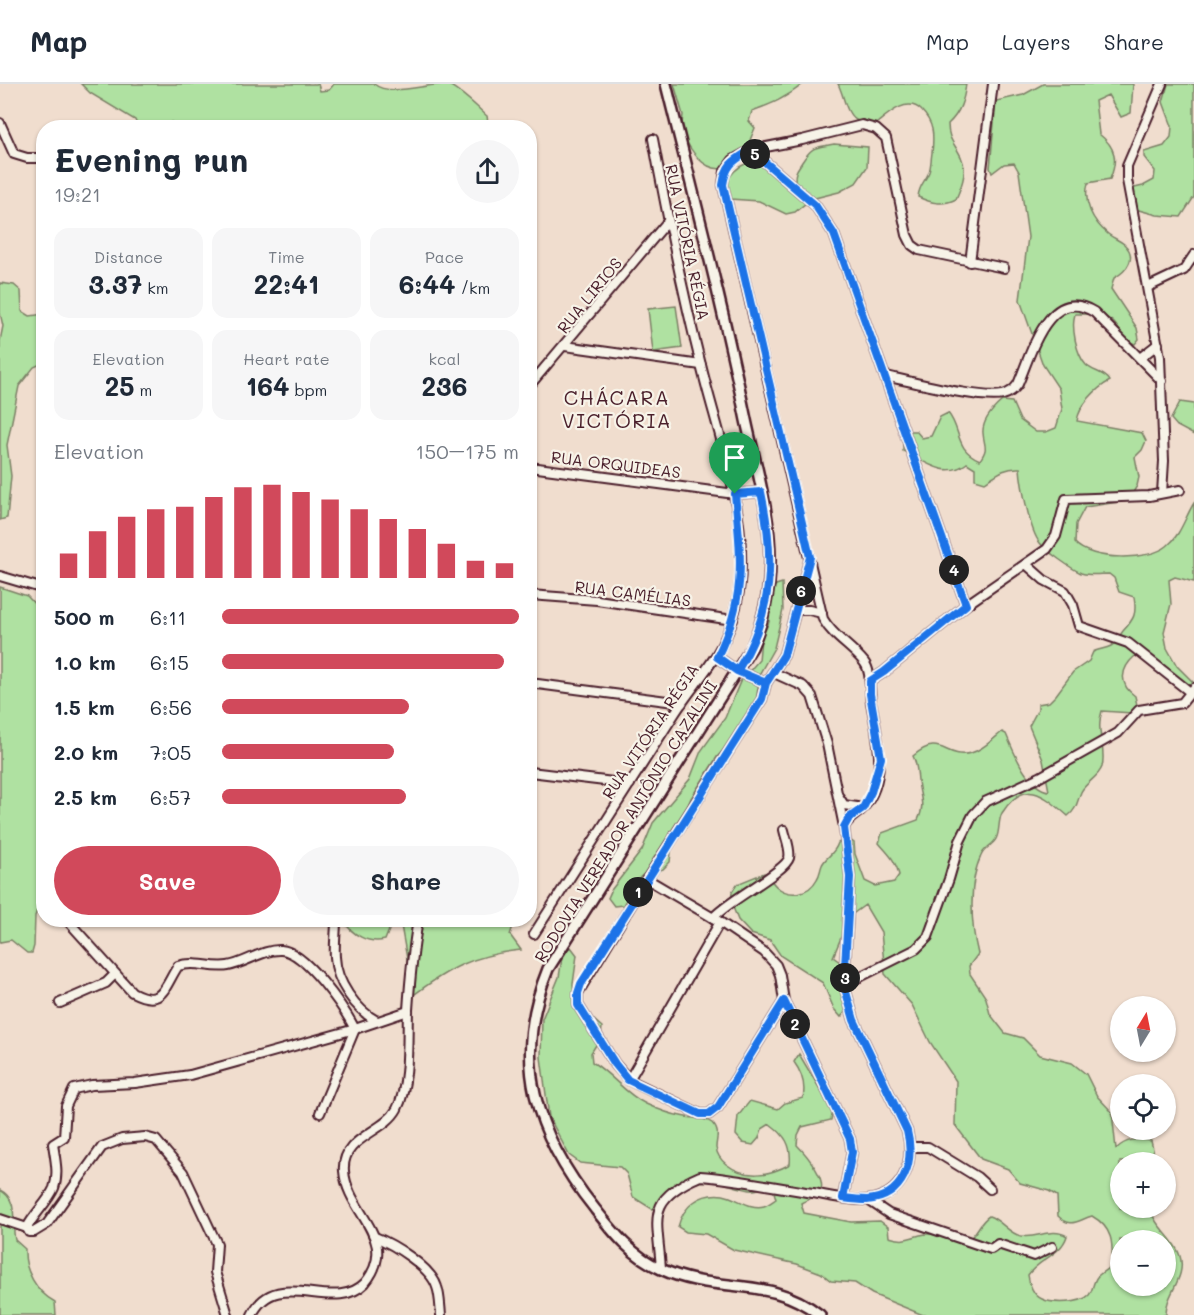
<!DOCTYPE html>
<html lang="en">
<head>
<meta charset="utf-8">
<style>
  body { margin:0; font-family:Mali,sans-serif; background:#f6f6f7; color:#1f2937; height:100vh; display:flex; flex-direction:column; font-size:22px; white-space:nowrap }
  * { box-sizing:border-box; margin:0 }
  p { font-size:20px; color:#747a83 }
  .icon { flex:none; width:33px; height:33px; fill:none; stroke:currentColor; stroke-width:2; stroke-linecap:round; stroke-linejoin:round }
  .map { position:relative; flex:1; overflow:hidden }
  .details { position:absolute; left:36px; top:36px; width:501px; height:807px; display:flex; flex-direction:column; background:#fff; border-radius:24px; box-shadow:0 2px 4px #0004 }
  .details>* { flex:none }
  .needle { width:39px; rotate:10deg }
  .controls { position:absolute; left:1110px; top:912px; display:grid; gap:12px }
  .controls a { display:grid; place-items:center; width:66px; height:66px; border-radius:50%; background:#fff; box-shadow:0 2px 4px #0004; font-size:30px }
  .pin { position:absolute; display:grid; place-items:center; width:51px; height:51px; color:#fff; margin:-62px -26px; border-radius:50% 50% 50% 0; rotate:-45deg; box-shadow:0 0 6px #0007 }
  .pin .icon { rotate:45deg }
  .km { position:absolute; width:30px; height:30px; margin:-15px; border-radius:50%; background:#222; color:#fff; font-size:16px; line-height:30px; text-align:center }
  .round { display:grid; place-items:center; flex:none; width:63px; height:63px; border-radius:32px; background:#f6f6f7 }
  .summary { display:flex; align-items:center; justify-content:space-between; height:102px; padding:0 18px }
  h1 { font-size:33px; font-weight:800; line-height:45px }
  .metrics { display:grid; grid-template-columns:repeat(3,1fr); gap:9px; height:102px; padding:6px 18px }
  .metrics div { display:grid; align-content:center; border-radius:15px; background:#f6f6f7; text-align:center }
  .metrics b { font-size:26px; font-weight:800 }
  .metrics small { font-size:16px; font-weight:400 }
  .metrics p { font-size:16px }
  .chart { height:168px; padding:12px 18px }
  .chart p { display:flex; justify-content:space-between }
  .chart svg { width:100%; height:108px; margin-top:6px; stroke:#d1495b; stroke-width:6 }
  .button { display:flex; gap:12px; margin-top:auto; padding:12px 18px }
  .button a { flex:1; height:69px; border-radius:36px; background:#d1495b; color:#fff; font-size:24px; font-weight:800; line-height:69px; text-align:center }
  .button a+a { background:#f6f6f7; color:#1f2937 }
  ul { padding:0 18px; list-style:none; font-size:20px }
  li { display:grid; grid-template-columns:96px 72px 1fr; align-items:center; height:45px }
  li i { height:15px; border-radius:8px; background:#d1495b }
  header { display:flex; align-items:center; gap:36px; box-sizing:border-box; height:84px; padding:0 30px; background:#fff; border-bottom:2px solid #e0e1e3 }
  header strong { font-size:28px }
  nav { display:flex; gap:33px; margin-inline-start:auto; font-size:21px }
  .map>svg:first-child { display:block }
  .green { fill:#afe1a1; stroke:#7c8066; stroke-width:1.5; fill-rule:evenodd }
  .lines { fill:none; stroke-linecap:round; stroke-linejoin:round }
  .minor-casing { stroke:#4a1f2b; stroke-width:12 }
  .major-casing { stroke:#4a1f2b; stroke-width:14 }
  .minor { stroke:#f7f3e8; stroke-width:8 }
  .major { stroke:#f7f3e8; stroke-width:9 }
  .route-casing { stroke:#fff; stroke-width:12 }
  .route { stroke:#1a73e8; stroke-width:8 }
  .labels { text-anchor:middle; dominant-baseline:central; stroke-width:4.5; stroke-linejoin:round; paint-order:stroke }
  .street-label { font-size:16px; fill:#4a1f2b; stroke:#f7f3e8 }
  .quarter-label { font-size:20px; letter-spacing:1.5px; fill:#4a1f2b; stroke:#f7f3e8 }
</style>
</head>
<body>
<header>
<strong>Map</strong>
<nav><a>Map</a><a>Layers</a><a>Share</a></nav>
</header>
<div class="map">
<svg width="1194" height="1231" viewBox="0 0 1194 1231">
  <rect width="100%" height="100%" fill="#f0ddce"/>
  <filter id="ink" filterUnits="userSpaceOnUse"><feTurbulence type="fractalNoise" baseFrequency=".0167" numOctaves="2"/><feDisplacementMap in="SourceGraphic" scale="12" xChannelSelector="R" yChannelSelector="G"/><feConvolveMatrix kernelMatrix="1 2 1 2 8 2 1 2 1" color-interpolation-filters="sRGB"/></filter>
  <g filter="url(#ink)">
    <g class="green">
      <path d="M81,0H318L320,7L329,6L334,0H374C389,13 425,0 446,0C457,3 478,24 487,32L488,39L481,44H186L171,38L169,43H138L135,36L90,9Z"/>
      <path d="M674,0H803C786,14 772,20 752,27L749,37L755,44C750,55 746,70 738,78C735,81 730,83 725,84C703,89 690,65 681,48L683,31Z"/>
      <path d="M838,0H966C964,16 960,29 948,40C948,53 952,57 958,67C969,84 963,99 956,115C943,122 931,119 918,113C919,101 925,98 929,88C931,82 931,75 932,69C934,51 934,39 921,26C907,12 887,31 876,40C870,38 863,39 856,36C845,29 844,11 838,0Z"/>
      <path d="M1043,0H1133L1131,29L1121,33L1108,11L1095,17L1099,50C1116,63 1118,76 1110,95L1088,99C1083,118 1092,137 1108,150C1113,154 1119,156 1124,160C1138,173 1127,187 1114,194L1111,205L1137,244L1139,255L1135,260C1121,256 1121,244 1112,237C1100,229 1088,230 1075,230C1071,243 1076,270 1086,281C1093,288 1105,288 1110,297C1096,304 1079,322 1077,337L1142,349L1146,357L1142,366L1135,373L1139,393L1137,402L1132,410L1125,417L1085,423L1076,440L1075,459C1091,477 1149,477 1167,462C1181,451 1185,433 1194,419V498L1175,493L1169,496L1171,520L1164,548L1167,564L1177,582L1194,599V605L1180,604C1169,583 1159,574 1135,572C1120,585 1119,601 1135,612L1137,621L1132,629L1102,627C1095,648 1107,664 1102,683C1098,694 1086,698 1081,708C1077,718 1077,725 1068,732C1044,711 1025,693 1002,729C998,736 1000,748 996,755C993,761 984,764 981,772C968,799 971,842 978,870L969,882L970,890L986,914L990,930L1005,949L1023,954L1040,971L1072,979L1086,990L1097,1012L1112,1028L1116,1065C1126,1055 1137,1054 1151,1057L1156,1078H1120V1124H1150C1155,1144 1174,1153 1180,1172C1187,1194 1165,1210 1166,1231H923L872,1210L855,1199L831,1197L821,1189L797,1180L734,1166L706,1150L686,1148L678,1143C683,1122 700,1108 723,1111C736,1113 750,1126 764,1122C768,1121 773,1117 776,1115L772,1101C765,1102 757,1107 750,1106C732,1103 718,1095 700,1098C681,1101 671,1122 652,1125L633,1113L627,1090L620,1083L580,1079L569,1071L549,1033L541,973L542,935L559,893L563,868L571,863L577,871L573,900L574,919L577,928L587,930L602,943L601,953L591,969L592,978C612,990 625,1010 646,1020C657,1025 669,1030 681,1032C691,1035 703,1032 712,1039C721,1048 716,1054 716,1064C717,1070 721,1076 726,1080C745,1095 769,1092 790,1080C792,1061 785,1051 770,1040L762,1045L759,1054L753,1061L743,1059L736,1051L738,1032L750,1017L778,1025L785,1019L803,1014C806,1000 802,989 794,978L799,970L833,1027L831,1036L802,1043L798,1051L797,1061C805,1069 831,1099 818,1110C814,1114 806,1116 801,1119L804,1129L851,1138L880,1137L888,1143L889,1153C908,1159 910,1152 926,1150C938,1149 953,1157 964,1159C977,1152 978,1139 989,1132C1001,1136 1009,1150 1021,1152C1037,1155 1052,1143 1067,1152C1061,1171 1039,1175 1028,1191C1029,1200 1033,1211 1042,1215C1052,1220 1081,1220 1089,1211C1093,1206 1093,1198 1097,1193C1100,1189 1108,1185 1112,1181C1113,1159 1113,1144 1092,1132C1078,1136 1071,1145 1058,1132L1057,1112L1049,1107L1020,1099L1008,1085L981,1075L955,1041L956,997L930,958L912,921L885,890L881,848L865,821L850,832L833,873L840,878C835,902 846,906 847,926L841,933L834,925L823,899L781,872L770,856L751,850L738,836L731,818L732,808L737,800L764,789C769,792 772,799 777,803C790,814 809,810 817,795C820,791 820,786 822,781C826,772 834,771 838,759L847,754L854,759L855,770L865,797L875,802L894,798L899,791C896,776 888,770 879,759L882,749L918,736C926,720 919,712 918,696C917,687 917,680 913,672C942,648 944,676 971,669C983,666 993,655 1002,648L1006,650C1014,668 1027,704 1049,707L1043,676L1029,642L1038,625V620L1049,618L1056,611L1073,588L1089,577L1093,568C1098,565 1105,565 1111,562C1117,559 1119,552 1123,547C1134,535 1137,530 1134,513L1119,508L1114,494L1109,490C1100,490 1090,492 1081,489C1072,485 1046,467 1040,459C1030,448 1021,400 1020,384C1005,383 997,390 985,398L975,395V384L967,379C946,396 924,377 903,367V357L906,347H916L922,354L931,352L940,333L948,329C962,346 954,365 980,376C989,363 984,363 983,349C982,337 994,324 1002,317L1012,318L1020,336L1036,348H1046L1056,344L1062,325L1059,305L1043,281L1020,216L1028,153L1019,88L1014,79L1004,80L992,89L990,84L996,17L1023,11ZM1120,1156H1166V1202H1120Z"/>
      <polygon points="1168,0 1194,0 1194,113 1181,133 1157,131 1135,125 1126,106 1143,102 1154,96 1155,87 1144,73 1144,68 1164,62 1171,53 1172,42 1163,18"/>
      <path d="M834,60L868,63L867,83L856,99L839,108L811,115L795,128L786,130L759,117L730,115L725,101C735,80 756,69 774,88C779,93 781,98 787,102L795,96C795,87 797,86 802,78C813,61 815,64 834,60Z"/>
      <polygon points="0,199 14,201 21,207 22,227 30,232 44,230 43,279 34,283 19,302 7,361 11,392 7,434 0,436 0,257 3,242 0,229"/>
      <polygon points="676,222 682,264 653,268 648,225"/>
      <polygon points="1180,318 1194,320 1194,351 1177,342 1171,335"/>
      <polygon points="782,499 783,526 774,564 760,589 756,618 730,659 717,673 691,714 672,759 670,778 663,785 644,790 637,796 623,821 614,822 608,814 612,805 642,766 653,739 690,695 701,667 725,634 740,598 759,576 761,555 769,538 770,509 776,501"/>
      <polygon points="0,503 27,512 43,529 43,813 35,832 34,862 32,869 27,869 11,856 0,858"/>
      <path d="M343,836H382L389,846L385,856C368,860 352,851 343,836Z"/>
      <path d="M400,836H515L510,851L521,866C473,871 449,884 411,913V897Z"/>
      <path d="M0,1106C20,1116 11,1139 15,1156L25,1165C24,1186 36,1208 55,1218L56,1231H0Z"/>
    </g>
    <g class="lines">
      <defs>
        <g id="minor">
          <polyline points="0,39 14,70 27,74 44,74"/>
          <polyline points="751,66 815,121 834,150 966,521"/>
          <polyline points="970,178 993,0"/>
          <polyline points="1148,203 1184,186 1194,171"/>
          <polyline points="565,262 701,281"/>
          <polyline points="1140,274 1158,260"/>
          <path d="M885,292C911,297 981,316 1003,311C1010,309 1014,306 1018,300C1031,270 1049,200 1094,228L1162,297"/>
          <polyline points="530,301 668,137"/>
          <polyline points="530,383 735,410 761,408"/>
          <polyline points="1162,409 1164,377 1160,273 1127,96 1127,82 1162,0"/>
          <polyline points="1027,481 1044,496 1065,507 1073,521 1079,542 1128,559 1190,608"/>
          <polyline points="0,492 44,505"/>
          <polyline points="530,511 597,516 733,536"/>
          <polyline points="796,526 809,526 822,529"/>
          <polyline points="717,573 737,587 766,599"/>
          <polyline points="870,597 884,588 966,521 1047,465 1056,452 1066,415 1149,412 1180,406"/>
          <polyline points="530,599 682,619"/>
          <polyline points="530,688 630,700"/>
          <polyline points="839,713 844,721 863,724"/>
          <path d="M844,743C849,733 857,731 863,724C889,694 877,651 871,618C869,605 872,588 864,578C850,561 834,554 823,535L723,101L725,87L733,76L751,66L802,56L862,41L876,45L886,54L907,151L912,161L919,166L1004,184"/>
          <polyline points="647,795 720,838 764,868 776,881 780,891 784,917 850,1055 852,1068 843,1114"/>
          <path d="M713,834C727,817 785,788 789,774C791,766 786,755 784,746"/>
          <path d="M67,836L132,908C163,924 163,905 178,882C195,876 211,885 228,882C246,879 263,865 281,866C305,867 344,924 355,945L320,1029"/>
          <path d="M336,836C336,848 334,861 335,873C336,898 356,926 377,937"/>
          <path d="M534,850C581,777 628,703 675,629C695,598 721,573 732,537C759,456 720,360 701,281C682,206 667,131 653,55"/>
          <polyline points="844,901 916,865 928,853 949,795 960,757 973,731 985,718 1040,693 1118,649 1139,626 1182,619 1194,604"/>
          <polyline points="784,917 718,1023 709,1030 700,1030 629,996 615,980 578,921 578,909 647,795 762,615 766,599 784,571 809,477"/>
          <polyline points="60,919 106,899 115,890"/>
          <polyline points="629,996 720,838"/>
          <polyline points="911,1063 928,1063 977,1093 990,1105"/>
          <polyline points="868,1116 889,1130 991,1165 998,1160 1034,1172 1052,1163"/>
          <polyline points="0,1135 27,1144"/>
          <path d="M375,1153C393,1160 431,1183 437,1203C440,1211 440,1222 441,1231"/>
          <path d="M661,1185C658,1135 644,1116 700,1092C738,1095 775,1103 813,1109C830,1112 850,1117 867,1116C904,1112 915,1078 907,1047L854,936L844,901L850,793L844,743L827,660L812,612L803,602L774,589"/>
          <path d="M228,1231L215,1188L217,1160L183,1088L156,1056L145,1053L122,1055L102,1063L47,1140L34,1148H29L27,1144C34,1130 48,1118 54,1104C59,1090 55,1074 53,1060L64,1053L66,1022L74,1005L92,1001L135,999L190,991L355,945L408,927"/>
          <path d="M252,1231C276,1181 334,1231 365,1199C401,1155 347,1129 344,1087C341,1053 384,1049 397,1025C410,1001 407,952 408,926C410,896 413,865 418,836"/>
        </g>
        <path id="major" d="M666,0C694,112 723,223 746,336C756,383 771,431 770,479C770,508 763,537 752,563L548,885C511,976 535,1050 595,1125C614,1149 632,1172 661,1185C716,1211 768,1190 820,1231"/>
      </defs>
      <use href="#minor" class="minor-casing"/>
      <use href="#major" class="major-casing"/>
      <use href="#minor" class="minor"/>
      <use href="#major" class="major"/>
    </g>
  </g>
  <g class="lines" filter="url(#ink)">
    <defs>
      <path id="route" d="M735,410C741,473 747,513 717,573L737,587L766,599L762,615L581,900L578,909V921L615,980L628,996L700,1030H709L718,1023L784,917L850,1055L852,1068L843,1114C851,1115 860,1116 867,1116C904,1113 915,1078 907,1047L854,936L844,901L850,793L844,743L849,734L863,724L871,708L881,674L870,610V597L884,588L966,521L834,150L815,121L751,66C733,77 726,80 723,101L810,473L784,571L766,599L737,587C774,528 775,474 761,408L735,410"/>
    </defs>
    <use href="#route" class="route-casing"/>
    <use href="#route" class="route"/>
  </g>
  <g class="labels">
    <g class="street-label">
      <text transform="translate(688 158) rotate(78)">RUA VITÓRIA RÉGIA</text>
      <text transform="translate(589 211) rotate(-51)">RUA LIRIOS</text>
      <text transform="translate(616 380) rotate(7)">RUA ORQUIDEAS</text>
      <text transform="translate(633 509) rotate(7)">RUA CAMÉLIAS</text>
      <text transform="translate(650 647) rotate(-56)">RUA VITÓRIA RÉGIA</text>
      <text transform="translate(625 737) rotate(-58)">RODOVIA VEREADOR ANTÔNIO CAZALINI</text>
    </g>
    <g class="quarter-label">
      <text x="617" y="313">CHÁCARA<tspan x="617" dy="23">VICTÓRIA</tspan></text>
    </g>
  </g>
</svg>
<div class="controls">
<a><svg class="needle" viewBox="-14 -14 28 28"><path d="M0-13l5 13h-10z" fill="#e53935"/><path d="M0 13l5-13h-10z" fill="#747a83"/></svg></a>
<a><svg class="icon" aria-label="locate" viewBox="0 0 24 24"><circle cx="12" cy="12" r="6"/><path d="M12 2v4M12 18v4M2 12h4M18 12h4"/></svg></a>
<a>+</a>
<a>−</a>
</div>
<div class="pin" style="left:735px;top:410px;background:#1e9e55"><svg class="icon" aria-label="arrive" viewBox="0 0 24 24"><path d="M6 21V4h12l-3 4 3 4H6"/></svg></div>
<b class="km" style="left:638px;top:808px">1</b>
<b class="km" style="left:795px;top:940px">2</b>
<b class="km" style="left:845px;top:894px">3</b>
<b class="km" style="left:954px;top:486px">4</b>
<b class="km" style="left:755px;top:70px">5</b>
<b class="km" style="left:801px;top:507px">6</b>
<section class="details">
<div class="summary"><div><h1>Evening run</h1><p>19:21</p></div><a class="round"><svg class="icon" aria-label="share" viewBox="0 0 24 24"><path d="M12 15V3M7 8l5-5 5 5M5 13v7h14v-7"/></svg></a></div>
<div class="metrics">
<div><p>Distance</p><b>3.37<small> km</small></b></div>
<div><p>Time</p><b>22:41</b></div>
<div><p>Pace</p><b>6:44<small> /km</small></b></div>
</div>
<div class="metrics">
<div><p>Elevation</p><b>25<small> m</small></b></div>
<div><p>Heart rate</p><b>164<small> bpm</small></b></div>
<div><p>kcal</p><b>236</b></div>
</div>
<div class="chart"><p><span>Elevation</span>150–175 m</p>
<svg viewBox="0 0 160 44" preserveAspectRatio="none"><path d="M5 44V34M15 44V25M25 44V19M35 44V16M45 44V15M55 44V11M65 44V7M75 44V6M85 44V9M95 44V12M105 44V16M115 44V20M125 44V24M135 44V30M145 44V37M155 44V38"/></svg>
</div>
<ul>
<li><b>500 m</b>6:11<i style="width:100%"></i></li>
<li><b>1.0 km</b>6:15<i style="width:95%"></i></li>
<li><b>1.5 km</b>6:56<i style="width:63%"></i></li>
<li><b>2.0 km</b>7:05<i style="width:58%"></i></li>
<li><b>2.5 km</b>6:57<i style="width:62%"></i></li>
</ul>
<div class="button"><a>Save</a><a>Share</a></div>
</section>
</div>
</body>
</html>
